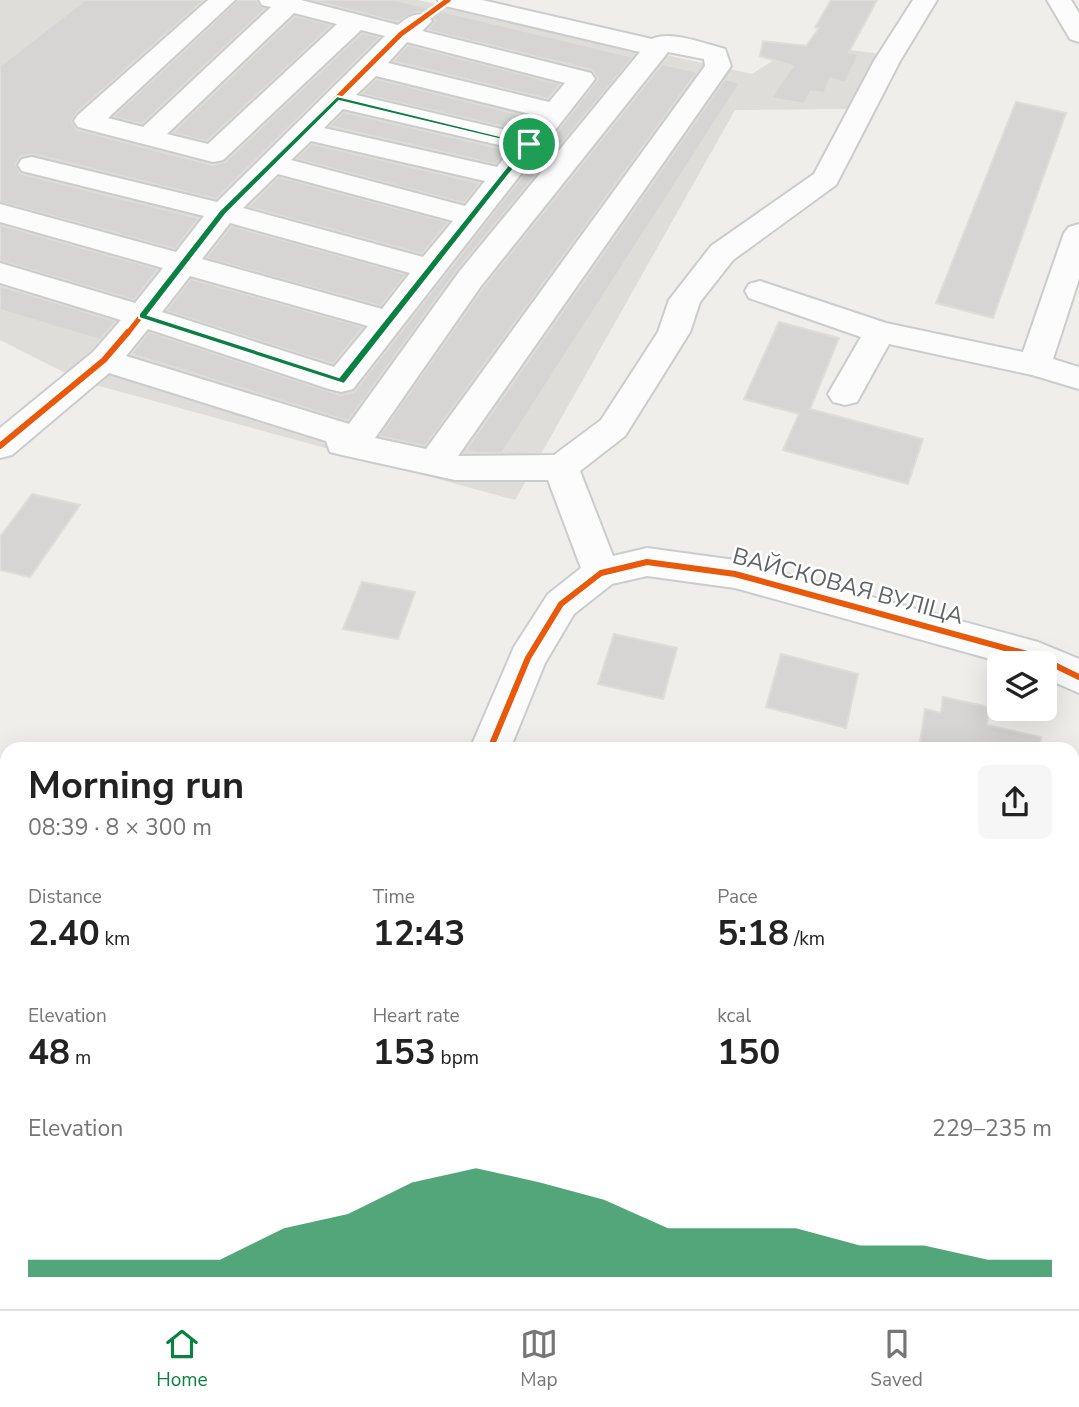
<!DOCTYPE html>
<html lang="en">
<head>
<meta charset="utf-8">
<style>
  body { margin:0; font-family:"Nunito Sans",sans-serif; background:#f6f6f6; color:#222; height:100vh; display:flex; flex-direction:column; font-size:26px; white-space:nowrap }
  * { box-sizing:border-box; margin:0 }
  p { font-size:23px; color:#767676 }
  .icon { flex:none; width:38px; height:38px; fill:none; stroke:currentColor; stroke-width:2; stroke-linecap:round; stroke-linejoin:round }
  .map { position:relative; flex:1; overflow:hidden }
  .panel { position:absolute; left:0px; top:742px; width:1080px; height:567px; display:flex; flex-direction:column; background:#fff; border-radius:21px 21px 0 0; box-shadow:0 7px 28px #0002 }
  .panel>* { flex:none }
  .controls { position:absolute; left:987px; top:651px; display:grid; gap:14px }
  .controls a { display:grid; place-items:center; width:70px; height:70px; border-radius:10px; background:#fff; box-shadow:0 7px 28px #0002; font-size:35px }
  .pin { position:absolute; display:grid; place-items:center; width:60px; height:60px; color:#fff; margin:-30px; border:4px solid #fff; border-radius:50%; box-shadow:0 2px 7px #0007 }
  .round { display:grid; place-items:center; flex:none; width:74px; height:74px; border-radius:10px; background:#f6f6f6 }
  .head { display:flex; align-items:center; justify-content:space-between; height:119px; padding:0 28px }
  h1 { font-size:38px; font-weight:700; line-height:52px }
  .figures { display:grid; grid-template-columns:repeat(3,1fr); gap:10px; height:119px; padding:7px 28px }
  .figures div { display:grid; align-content:center }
  .figures b { font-size:35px; font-weight:700 }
  .figures small { font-size:19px; font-weight:400 }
  .figures p { font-size:19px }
  .chart { height:196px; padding:14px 28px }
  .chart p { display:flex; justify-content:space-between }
  .chart svg { width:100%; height:126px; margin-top:7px; fill:#0b8043; opacity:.7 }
  .menu { display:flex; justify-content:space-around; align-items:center; height:98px; border-top:2px solid #e0e0e0; background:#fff; font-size:19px; color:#767676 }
  .menu a { display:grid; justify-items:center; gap:4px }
  .menu .active { color:#0b8043 }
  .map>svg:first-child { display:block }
  .industrial { fill:#dfddda }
  .building { fill:#d6d5d3; stroke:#deddd9; stroke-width:2 }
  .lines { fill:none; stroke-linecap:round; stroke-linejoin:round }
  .minor-casing { stroke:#cbcccc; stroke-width:4 }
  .minor { fill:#fdfcfc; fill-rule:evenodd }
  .cycleway-far2-casing { stroke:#fff; stroke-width:9 }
  .cycleway-far1-casing { stroke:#fff; stroke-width:10 }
  .cycleway-casing { stroke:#fff; stroke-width:13 }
  .cycleway-far2 { stroke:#e8590c; stroke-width:5 }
  .cycleway-far1 { stroke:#e8590c; stroke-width:6 }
  .cycleway { stroke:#e8590c; stroke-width:9 }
  .route { fill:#0b8043; stroke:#fff; stroke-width:2; fill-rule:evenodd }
  .labels { text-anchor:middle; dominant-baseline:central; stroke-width:5; stroke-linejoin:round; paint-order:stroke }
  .street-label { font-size:23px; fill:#5f6368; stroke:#fff }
</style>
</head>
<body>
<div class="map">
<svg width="1079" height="1309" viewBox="0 0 1079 1309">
  <rect width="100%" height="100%" fill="#efeeea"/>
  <polygon class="industrial" points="0,0 418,0 752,74 799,44 883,54 852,109 735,110 515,500 81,381 0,340"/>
  <g class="building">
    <polygon points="85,0 204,0 76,113 72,122 77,130 212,165 225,162 362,33 380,37 216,199 33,154 21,156 16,164 21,174 199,218 175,249 0,202 0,66"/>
    <polygon points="238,0 256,0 260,6 266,8 142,124 113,117"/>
    <polygon points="312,0 395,0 633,57 457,270 348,421 131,354 149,332 328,391 340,395 354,392 598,79 592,70 427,30 435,21 429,13 415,12 397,22"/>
    <polygon points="831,0 877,0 849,52 859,54 845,83 830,78 824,93 811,91 804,104 771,98 793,66 760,56 763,41 806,46 819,28 815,27"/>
    <polygon points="295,16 332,25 207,141 172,133"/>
    <polygon points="408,45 560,84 548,99 393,61"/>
    <polygon points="662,64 697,72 425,446 379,436 483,288"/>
    <polygon points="377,79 533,118 522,131 361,94"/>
    <polygon points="725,79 740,83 502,453 476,453 466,450"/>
    <polygon points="1016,102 1066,113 993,318 936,303"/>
    <polygon points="344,112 507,150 496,164 329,126"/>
    <polygon points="312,144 480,183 464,203 296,159"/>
    <polygon points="279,177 448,222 422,254 248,207"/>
    <polygon points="0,225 158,269 134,300 0,261"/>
    <polygon points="231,226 406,274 381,306 206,258"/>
    <polygon points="191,279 363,327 333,364 166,311"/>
    <polygon points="0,286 116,321 100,340 0,310"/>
    <polygon points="779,322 839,338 810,409 923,439 908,484 783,450 799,414 744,399"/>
    <polygon points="32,494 80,505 30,577 0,570 0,537"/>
    <polygon points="362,582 415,592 398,639 343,629"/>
    <polygon points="614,634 677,648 663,699 598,684"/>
    <polygon points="781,654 858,674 846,728 766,707"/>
    <polygon points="943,697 989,707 987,725 1041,737 1040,749 919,749 925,709 941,713"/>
  </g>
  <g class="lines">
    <defs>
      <g id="minor">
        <path d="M208,0H235L108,118L143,127L271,7L262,5L259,0H301L398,25C408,17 415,12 428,16L432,21L422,31L591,73L595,79L353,389L341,392L329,389L148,329L126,356L349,424L459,272L640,52L441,5L438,0H482L652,39C671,30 705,44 725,49L731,66L458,456L554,455L601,420L658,332L669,300L711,246L814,174L874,61L913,0H937L900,61L836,185L733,260L700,302L690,332L625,436L580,471L613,556L647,548L735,560L1038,642L1079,659V693L1045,678V663H1005L735,588L647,576L612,584L574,614L545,663L510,749H470L514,647L548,594L581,568L548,480H455L342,455L330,452L326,441L109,373L12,455L0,458V428L93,352L121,320L0,283V263L135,303L163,268L0,222V204L176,252L204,216L22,171L18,165L22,159L32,157L217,202L385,36L361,30L223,160L213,162L78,127L74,121L78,115ZM294,13L337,24L208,144L167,134ZM407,42L565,83L549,102L388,63ZM668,52L704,59L705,66L426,449L375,438L481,286ZM376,76L538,116L523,134L356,95ZM343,109L512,148L497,167L324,128ZM311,141L485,181L465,206L291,160ZM278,174L453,221L423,257L243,208ZM230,223L410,273L382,309L202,259ZM190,276L368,326L334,367L162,312Z"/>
        <polygon points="1047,0 1071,0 1079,13 1079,42 1070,39"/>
        <polygon points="1079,224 1079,279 1053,359 1079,367 1079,389 1032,375 889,344 857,402 845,405 833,402 828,394 861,337 749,298 745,291 749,284 760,281 886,323 1023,352 1064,233 1069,227"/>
        <polygon points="1079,953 1079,1196 1073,1193 1073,955"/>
        <polygon points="236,1302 288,1302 285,1309 233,1309"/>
      </g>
    </defs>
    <use href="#minor" class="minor-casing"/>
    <use href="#minor" class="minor"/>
    <defs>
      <polyline id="cycleway-far2" points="127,334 223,212 401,34 448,0"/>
      <g id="cycleway-far1">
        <polyline points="0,446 104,360 128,332"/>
        <polyline points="490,749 528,658 561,604 601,573 647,562 735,574 1038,657 1079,677"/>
      </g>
      <polyline id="cycleway" points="1073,1043 1079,1171"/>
    </defs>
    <use href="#cycleway-far2" class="cycleway-far2-casing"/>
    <use href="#cycleway-far1" class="cycleway-far1-casing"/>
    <use href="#cycleway" class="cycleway-casing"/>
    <use href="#cycleway-far2" class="cycleway-far2"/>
    <use href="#cycleway-far1" class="cycleway-far1"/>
    <use href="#cycleway" class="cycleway"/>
  </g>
  <path class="route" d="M337,96L533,144L344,384L139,318V314L220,210ZM339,101L524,145L339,377L148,315L226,214Z"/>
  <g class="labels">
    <g class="street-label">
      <text transform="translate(848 586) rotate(15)">ВАЙСКОВАЯ ВУЛІЦА</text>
    </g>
  </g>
</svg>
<div class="controls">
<a><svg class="icon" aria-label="layers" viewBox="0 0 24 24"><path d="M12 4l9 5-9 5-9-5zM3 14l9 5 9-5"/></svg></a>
</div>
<div class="pin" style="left:529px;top:144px;background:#1e9e55"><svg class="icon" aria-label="arrive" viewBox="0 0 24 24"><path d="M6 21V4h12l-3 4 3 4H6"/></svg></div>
<section class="panel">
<div class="head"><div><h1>Morning run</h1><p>08:39 · 8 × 300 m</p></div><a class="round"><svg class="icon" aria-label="share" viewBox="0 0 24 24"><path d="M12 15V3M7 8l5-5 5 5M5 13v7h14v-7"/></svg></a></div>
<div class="figures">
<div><p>Distance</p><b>2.40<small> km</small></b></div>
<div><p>Time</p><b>12:43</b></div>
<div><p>Pace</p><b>5:18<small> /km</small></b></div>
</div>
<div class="figures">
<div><p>Elevation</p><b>48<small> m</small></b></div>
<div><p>Heart rate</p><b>153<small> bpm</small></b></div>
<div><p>kcal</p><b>150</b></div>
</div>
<div class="chart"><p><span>Elevation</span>229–235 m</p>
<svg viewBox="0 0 160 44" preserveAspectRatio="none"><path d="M0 44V38L10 38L20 38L30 38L40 27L50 22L60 11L70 6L80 11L90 17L100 27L110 27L120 27L130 33L140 33L150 38L160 38V44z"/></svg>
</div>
</section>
</div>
<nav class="menu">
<a class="active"><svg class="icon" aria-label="home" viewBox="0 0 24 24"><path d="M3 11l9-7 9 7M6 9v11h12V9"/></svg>Home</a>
<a><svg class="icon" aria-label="map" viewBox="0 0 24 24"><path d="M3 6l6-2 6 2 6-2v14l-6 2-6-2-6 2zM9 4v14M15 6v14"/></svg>Map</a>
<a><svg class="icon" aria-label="saved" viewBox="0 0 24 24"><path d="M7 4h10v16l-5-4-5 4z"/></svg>Saved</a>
</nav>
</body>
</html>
